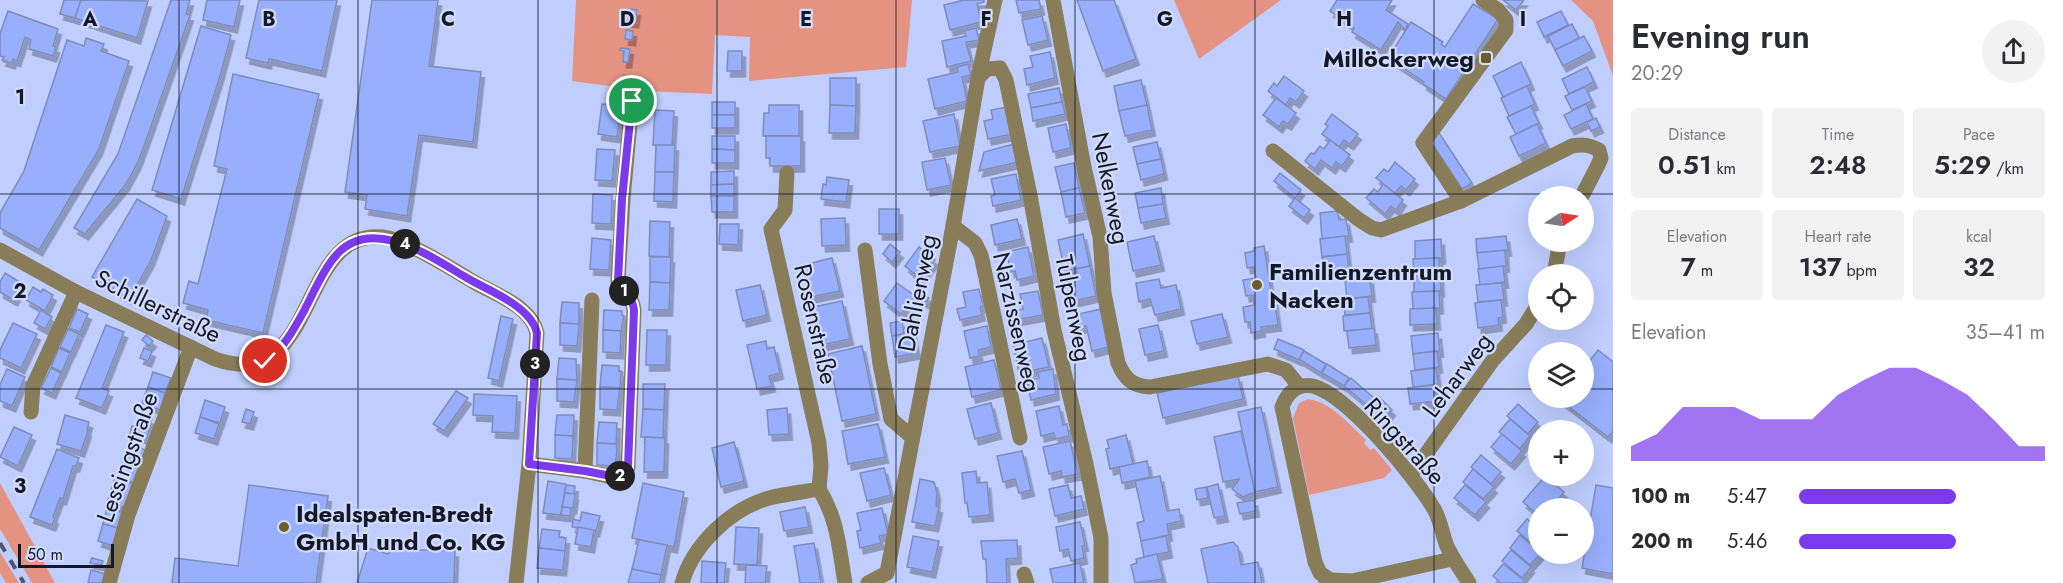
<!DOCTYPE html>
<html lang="en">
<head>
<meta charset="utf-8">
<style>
  body { margin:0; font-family:Jost,sans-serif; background:#f2f2f3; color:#2b2b33; height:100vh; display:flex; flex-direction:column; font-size:22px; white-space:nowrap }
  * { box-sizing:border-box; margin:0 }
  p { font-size:20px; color:#7c7c81 }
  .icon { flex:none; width:33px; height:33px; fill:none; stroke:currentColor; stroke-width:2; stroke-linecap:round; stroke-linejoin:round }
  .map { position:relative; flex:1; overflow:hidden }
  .panel { display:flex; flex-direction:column; background:#fff; width:450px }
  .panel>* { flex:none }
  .needle { width:39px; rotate:78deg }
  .buttons { position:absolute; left:1528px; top:186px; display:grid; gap:12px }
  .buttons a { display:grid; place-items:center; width:66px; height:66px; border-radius:50%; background:#fff; box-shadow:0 6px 24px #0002; font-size:30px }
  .scale { position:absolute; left:18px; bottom:15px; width:96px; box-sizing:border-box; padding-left:6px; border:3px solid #131829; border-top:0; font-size:16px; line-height:21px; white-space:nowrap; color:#131829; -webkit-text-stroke:4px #d2dcfa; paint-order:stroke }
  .pin { position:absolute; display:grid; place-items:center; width:51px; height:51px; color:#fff; margin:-26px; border:3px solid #fff; border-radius:50%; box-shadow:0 2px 6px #0007 }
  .km { position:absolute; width:30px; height:30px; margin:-15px; border-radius:50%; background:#222; color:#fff; font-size:16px; line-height:30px; text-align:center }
  .round { display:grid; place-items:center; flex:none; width:63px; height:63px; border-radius:32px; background:#f2f2f3 }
  .head { display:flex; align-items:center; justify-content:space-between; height:102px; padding:0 18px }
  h1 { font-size:33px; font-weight:600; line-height:45px }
  .stats { display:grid; grid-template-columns:repeat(3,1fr); gap:9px; height:102px; padding:6px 18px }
  .stats div { display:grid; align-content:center; border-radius:6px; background:#f2f2f3; text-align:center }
  .stats b { font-size:26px; font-weight:600 }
  .stats small { font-size:16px; font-weight:400 }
  .stats p { font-size:16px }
  .chart { height:168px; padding:12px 18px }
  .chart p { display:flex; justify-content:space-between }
  .chart svg { width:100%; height:108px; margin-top:6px; fill:#7c3aed; opacity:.7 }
  ul { padding:0 18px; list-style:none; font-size:20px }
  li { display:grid; grid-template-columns:96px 72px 1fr; align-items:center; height:45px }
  li i { height:15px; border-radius:8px; background:#7c3aed }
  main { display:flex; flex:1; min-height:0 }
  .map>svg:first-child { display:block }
  .green { fill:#e49282 }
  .building { fill:#98affd; stroke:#7e8cb9; stroke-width:1.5; filter:url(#shadow) }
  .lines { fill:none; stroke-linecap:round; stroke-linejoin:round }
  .minor { stroke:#887c59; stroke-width:15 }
  .rail { stroke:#4c546f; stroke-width:4; stroke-dasharray:10 10; stroke-linecap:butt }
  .route-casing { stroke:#fff; stroke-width:12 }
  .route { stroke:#7c3aed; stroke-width:8 }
  .grid { fill:none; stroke:#131829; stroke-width:1.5; stroke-opacity:0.55 }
  .poi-dot { fill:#6c5c29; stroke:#d2dcfa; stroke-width:2 }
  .labels { text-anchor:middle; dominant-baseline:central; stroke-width:4.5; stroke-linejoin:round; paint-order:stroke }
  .poi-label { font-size:24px; font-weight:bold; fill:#131829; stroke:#d2dcfa; text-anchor:start }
  .street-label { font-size:24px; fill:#131829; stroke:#d2dcfa }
  .grid-label { font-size:20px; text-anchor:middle; font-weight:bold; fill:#131829; stroke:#d2dcfa; stroke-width:4.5; stroke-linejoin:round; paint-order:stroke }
</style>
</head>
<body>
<main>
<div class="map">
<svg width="1613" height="583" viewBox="0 0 1613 583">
  <defs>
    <filter id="shadow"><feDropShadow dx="3.5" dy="6" stdDeviation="0" flood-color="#0004"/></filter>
  </defs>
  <rect width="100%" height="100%" fill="#bfceff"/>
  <g class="green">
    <polygon points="576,0 912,0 906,67 749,81 750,37 715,35 712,94 645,91 572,81"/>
    <polygon points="1174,0 1281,0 1199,59"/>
    <polygon points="1571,0 1613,0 1613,76 1593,21"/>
    <path d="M1308,399C1331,402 1350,425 1366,440L1364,443L1370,450L1374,448L1392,470L1384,478L1309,495L1293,418L1299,403Z"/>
    <polygon points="0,483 55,583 32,583 0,529"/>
    <polygon points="0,552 19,583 6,583 0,573"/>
  </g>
  <g class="building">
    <polygon points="64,0 81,0 75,18 60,14"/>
    <polygon points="81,0 148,1 137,38 75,18"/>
    <polygon points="171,0 190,0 186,14 190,15 150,129 138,162 126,184 85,234 74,228 118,154"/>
    <polygon points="207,0 240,0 234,27 203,20"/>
    <polygon points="259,0 337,0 322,71 269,59 268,63 246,58"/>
    <polygon points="372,0 438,0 429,66 481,72 473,142 419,135 407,216 365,209 367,195 345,192"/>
    <polygon points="964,0 984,0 984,2 977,4 981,22 950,30 944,5"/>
    <polygon points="1016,0 1039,0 1041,9 1019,13"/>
    <polygon points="1077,0 1114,0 1136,59 1103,71"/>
    <polygon points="1337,0 1392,0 1386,10 1408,24 1405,30 1398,22 1381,50 1352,32 1354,28 1330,11"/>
    <polygon points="1503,0 1524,0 1516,10"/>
    <polygon points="1473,4 1498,19 1446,99 1423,84 1424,82 1388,58 1411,22 1443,42 1441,44 1445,47"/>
    <polygon points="630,9 637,10 635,22 628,21"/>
    <polygon points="8,11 58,29 53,46 56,47 53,56 29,49 31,40 25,37 17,61 13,59 12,63 2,60 4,57 0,56 0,34"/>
    <polygon points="1561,11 1568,25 1544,37 1537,22"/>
    <polygon points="1042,16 1048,40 1028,45 1022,20"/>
    <polygon points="1572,24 1579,38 1555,50 1548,36"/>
    <polygon points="201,26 231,35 220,76 181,199 152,190"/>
    <polygon points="976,28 979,40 966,42 971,61 947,67 942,41 966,36 964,31"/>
    <polygon points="626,30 633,31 632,40 625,39"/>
    <polygon points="1584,36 1592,51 1563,66 1555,50"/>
    <polygon points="86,38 104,44 101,51 129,61 99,149 39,250 0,228 0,213 24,171 67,40 84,46"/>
    <polygon points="621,48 630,49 628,62 623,62 624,51 620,50"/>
    <polygon points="728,51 742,51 742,71 727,71"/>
    <polygon points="1050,52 1055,78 1027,85 1024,69 1033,67 1030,56"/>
    <polygon points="1521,62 1531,84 1503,97 1493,76"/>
    <polygon points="968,64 971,75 962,77 967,101 935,109 928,79 958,72 957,67"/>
    <polygon points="1587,67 1594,82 1569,94 1562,79"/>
    <polygon points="233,74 319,94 263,333 206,320 208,310 183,303 189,281 198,284 227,169 214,166"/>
    <polygon points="623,75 628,76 627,87 622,87"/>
    <polygon points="1284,76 1304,91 1296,102 1290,98 1286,105 1268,91 1274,83 1277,86"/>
    <polygon points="830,78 856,78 856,106 830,105"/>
    <polygon points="1141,80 1147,105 1119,111 1114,86"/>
    <polygon points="1527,86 1535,104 1509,116 1501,98"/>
    <polygon points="1585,87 1592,101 1572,110 1565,96"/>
    <polygon points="1059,88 1062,102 1031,108 1028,94"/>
    <polygon points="1276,98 1296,113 1288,124 1283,121 1279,127 1263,115"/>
    <rect x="712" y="102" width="23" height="13"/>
    <polygon points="1062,102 1065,114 1033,121 1031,108"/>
    <polygon points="602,104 621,106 617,137 598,134"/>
    <polygon points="1586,104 1593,119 1571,129 1564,115"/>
    <polygon points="769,105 799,105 799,136 763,136 764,113 769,113"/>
    <polygon points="830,105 856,106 855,133 829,133"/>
    <polygon points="1147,105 1152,130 1125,136 1119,111"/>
    <polygon points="1531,106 1539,123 1516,134 1507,117"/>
    <polygon points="1007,107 1013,134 988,139 984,121 993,119 991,110"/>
    <polygon points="655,110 674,111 672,146 653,145"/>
    <polygon points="954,114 960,146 930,152 923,121"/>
    <polygon points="1332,114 1358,134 1350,144 1344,140 1339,147 1322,134 1328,126 1325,124"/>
    <rect x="712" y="115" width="23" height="13"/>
    <polygon points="1596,118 1600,127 1591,131 1587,122"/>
    <polygon points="1066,124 1071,148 1053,152 1048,128"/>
    <polygon points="1537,124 1546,143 1519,156 1510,137"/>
    <polygon points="1439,133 1472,183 1462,189 1430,140"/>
    <polygon points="712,136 735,136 735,150 712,149"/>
    <polygon points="766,136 801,136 801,166 770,166 770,158 766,158"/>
    <polygon points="1330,140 1350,155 1342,166 1336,162 1332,168 1321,160 1315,169 1305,161 1311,153 1314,154 1320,146 1324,149"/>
    <polygon points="1157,142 1161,159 1137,164 1133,147"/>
    <polygon points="1014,144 1018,162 979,171 984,152"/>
    <polygon points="656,145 675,145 674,172 655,172"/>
    <polygon points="597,149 615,150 612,181 595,180"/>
    <polygon points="712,149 735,150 735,163 712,163"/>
    <polygon points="945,158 951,185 927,190 922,162"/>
    <polygon points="1161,159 1164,174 1141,180 1137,164"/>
    <polygon points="1395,162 1415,179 1406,190 1401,186 1395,193 1376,178 1384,169 1388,172"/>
    <polygon points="1074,163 1079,188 1061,192 1055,167"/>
    <polygon points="734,171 734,184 711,185 711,172"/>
    <polygon points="655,172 674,172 673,202 654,201"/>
    <polygon points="1280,173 1301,190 1295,198 1274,181"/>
    <polygon points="1016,174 1021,200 993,206 991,196 995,195 991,179"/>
    <polygon points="827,177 849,180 846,202 821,199 823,184 826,185"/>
    <polygon points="734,184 734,196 711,196 711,185"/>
    <polygon points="1383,184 1403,200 1396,210 1391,206 1385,214 1366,198 1374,189 1378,192"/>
    <polygon points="1079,188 1085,213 1066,217 1061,192"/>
    <polygon points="1161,188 1163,204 1138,208 1135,193"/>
    <polygon points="593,194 612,195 611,224 592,223"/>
    <polygon points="711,196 734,196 734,212 712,212"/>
    <polygon points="1295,198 1310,210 1304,218 1289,206"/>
    <polygon points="137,199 167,216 151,260 129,299 92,277"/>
    <polygon points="1163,204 1166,218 1141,223 1138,208"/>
    <rect x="879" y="209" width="20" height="25"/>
    <polygon points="1337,211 1339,220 1346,219 1349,236 1322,239 1320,213"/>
    <polygon points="845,218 846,245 822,246 821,219"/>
    <polygon points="1017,219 1022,239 995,245 991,225"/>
    <polygon points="650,221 670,222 669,257 649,256"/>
    <polygon points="720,224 739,224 738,245 719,244"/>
    <polygon points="1083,234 1090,266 1065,271 1058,240"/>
    <polygon points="1154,236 1161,265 1133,271 1127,242"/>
    <polygon points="1345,236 1347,254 1322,257 1320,239"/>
    <polygon points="1506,236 1508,250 1477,253 1476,239"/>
    <polygon points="592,238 611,240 609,270 590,269"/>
    <polygon points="1441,239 1442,258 1415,259 1415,241"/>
    <polygon points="890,244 900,252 892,262 883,254"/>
    <polygon points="1264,246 1271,291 1273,291 1278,325 1261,327 1262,331 1251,333 1250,322 1245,322 1243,307 1254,305 1253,295 1246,296 1243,280 1256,278 1254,267 1247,268 1245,253 1254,251 1254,248"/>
    <polygon points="919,247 935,260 921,279 905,266"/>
    <polygon points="1028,247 1034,276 1017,280 1015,271 1011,272 1006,252"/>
    <polygon points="1505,250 1506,266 1479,269 1477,253"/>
    <polygon points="1347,254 1349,271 1324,273 1322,257"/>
    <polygon points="650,257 671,257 670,283 650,282"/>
    <polygon points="832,258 840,291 810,297 803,265"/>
    <polygon points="1439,258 1440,274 1414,276 1413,259"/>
    <polygon points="1090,266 1096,296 1073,301 1069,280 1078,278 1076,269"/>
    <polygon points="1503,266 1505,282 1480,285 1478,269"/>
    <polygon points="5,273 23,284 14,300 0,292 0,282"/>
    <polygon points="1440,274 1441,291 1414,292 1414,276"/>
    <polygon points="1370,278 1372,296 1347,299 1345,281"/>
    <polygon points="1159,279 1161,288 1176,285 1181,309 1155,315 1150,299 1139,302 1136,283"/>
    <polygon points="650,282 670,283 669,310 649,310"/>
    <polygon points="897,283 915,296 901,314 884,301"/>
    <polygon points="1502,283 1504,300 1478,302 1476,285"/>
    <polygon points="760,285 767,315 743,321 736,290"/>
    <polygon points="33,287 41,292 43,289 53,295 45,311 26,300"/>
    <polygon points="979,289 983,306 980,307 982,315 960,320 957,309 966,307 963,292"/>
    <polygon points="920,290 929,298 925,303 916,295"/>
    <polygon points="1038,291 1043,315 1015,320 1013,311 1023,309 1020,294"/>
    <polygon points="1439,291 1440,308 1413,309 1412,292"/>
    <polygon points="1368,297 1370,313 1345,315 1344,299"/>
    <polygon points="1501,300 1503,317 1498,318 1499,325 1478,328 1475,303"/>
    <polygon points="842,301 850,339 821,345 813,307"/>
    <polygon points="562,302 579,303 579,324 560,323"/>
    <polygon points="1436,308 1437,324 1410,325 1410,309"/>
    <polygon points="77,309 88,314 80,332 69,328"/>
    <polygon points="1101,309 1109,347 1092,351 1086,326 1077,328 1074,315"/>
    <polygon points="41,310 52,317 45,329 34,323"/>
    <polygon points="604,310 622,311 622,315 624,316 621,331 603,330"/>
    <polygon points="1370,313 1372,329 1344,331 1343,316"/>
    <polygon points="1222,314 1228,337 1197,344 1191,321"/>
    <polygon points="501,316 513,319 499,381 488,378"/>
    <polygon points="902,321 904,334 892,336 890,323"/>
    <polygon points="13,323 37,334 21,368 0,358 0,350"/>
    <polygon points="560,323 579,324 577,346 560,345"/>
    <polygon points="106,325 124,332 102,388 109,391 102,408 76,398"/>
    <polygon points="1158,325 1164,351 1145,355 1139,329"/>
    <polygon points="987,326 991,347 978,350 980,356 970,358 964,331"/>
    <polygon points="1374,328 1376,345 1349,348 1347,331"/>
    <polygon points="68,329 79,334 71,352 60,347"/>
    <polygon points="603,330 621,331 620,353 603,352"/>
    <polygon points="647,330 667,330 666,365 646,365"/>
    <polygon points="913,332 917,353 895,357 892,336"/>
    <polygon points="1438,333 1440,351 1413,354 1411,336"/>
    <polygon points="146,335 153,341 149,346 142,340"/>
    <polygon points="1042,338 1049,367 1019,373 1013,345"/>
    <polygon points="1278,339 1304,350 1299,360 1274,349"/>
    <polygon points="766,341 767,349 774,347 780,373 769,376 772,386 757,389 747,345"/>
    <polygon points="862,346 876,414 842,421 828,354"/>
    <polygon points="59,348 70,353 62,372 51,367"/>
    <polygon points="144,348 152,351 148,361 140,358"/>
    <polygon points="1598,350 1613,362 1613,431 1608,437 1560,400 1562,398 1584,398 1584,368"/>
    <polygon points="1304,351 1326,364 1321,373 1299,359"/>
    <polygon points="1437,351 1439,367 1415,370 1413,354"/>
    <polygon points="559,358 576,359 577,380 557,379"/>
    <polygon points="994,360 1001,390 972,397 965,367"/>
    <polygon points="1327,364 1349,378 1344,386 1322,373"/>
    <polygon points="602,365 619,366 619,371 621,371 620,388 600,387"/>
    <polygon points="51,368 61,373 52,393 41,388"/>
    <polygon points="1436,368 1438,384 1413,387 1411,371"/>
    <polygon points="7,369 25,377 12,406 0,401 0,385"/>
    <polygon points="1053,369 1056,394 1031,400 1027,380 1039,378 1038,372"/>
    <polygon points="153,372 171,378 165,393 148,387"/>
    <polygon points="1238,376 1243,399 1163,418 1157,393"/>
    <polygon points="1351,378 1375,399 1368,406 1344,386"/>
    <polygon points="557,379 577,380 574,402 557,401"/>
    <polygon points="643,384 665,384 664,410 643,409"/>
    <polygon points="1434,385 1437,401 1410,404 1408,388"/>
    <polygon points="148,387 165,393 160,410 142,403"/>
    <polygon points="600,387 620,388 617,410 600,409"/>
    <polygon points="456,391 468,398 444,431 433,424"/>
    <polygon points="474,394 517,396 515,433 492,432 493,416 473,415"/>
    <polygon points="1378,396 1392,410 1385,418 1371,404"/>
    <polygon points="205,400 225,407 220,423 200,417"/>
    <polygon points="991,403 998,433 975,439 967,409"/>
    <polygon points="1518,404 1538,422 1528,434 1507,416"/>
    <polygon points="1059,406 1063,425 1067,424 1069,436 1055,439 1054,433 1041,436 1036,411"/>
    <polygon points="1261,407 1278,487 1255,492 1238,412"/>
    <polygon points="787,408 789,434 769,435 767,410"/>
    <polygon points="246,409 254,412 250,424 242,422"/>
    <polygon points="643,409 664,410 663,438 641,437"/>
    <polygon points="65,415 89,422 87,430 88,431 81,451 57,444"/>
    <polygon points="557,415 574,415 573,436 555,435"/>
    <polygon points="142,416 152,419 149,430 138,427"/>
    <polygon points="200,417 219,424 214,439 195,433"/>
    <polygon points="1510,419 1530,436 1520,449 1499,432"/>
    <polygon points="599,422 617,423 616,444 597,443"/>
    <polygon points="878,424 885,457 848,464 842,431"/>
    <polygon points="132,426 149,431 147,439 130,434"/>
    <polygon points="14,427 32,435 18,466 0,457"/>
    <polygon points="1241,431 1255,492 1243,497 1232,489 1239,479 1223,482 1214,437"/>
    <polygon points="1502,434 1522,451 1511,464 1491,447"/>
    <polygon points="555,435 573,436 572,459 555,458"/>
    <polygon points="1126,435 1133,464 1110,469 1106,449 1109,448 1107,440"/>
    <polygon points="645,437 665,438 664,472 644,472"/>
    <polygon points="1070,441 1078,474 1062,477 1061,471 1049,474 1043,447"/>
    <polygon points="734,442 744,481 721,487 712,448"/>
    <polygon points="597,443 616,444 617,451 615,466 597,465"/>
    <polygon points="129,445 146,450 141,467 123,461"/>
    <polygon points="57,449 79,458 76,466 73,466 63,499 60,498 53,517 55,518 52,525 30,517"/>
    <polygon points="1022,451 1031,490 1019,493 1015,479 1003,482 997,456"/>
    <polygon points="1481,455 1501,472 1491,484 1471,467"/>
    <polygon points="123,461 141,467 135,483 118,477"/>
    <polygon points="1147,461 1150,477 1122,483 1119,467"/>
    <polygon points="884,468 891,495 867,501 860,473"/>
    <polygon points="1473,469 1494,487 1483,499 1463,482"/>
    <polygon points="976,471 977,483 987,482 990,515 969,517 967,503 965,503 962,473"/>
    <polygon points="1160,476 1167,511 1179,509 1181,521 1167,524 1169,535 1141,541 1137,523 1144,521 1135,481"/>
    <polygon points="1545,476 1564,492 1551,508 1539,508 1539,516 1523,502"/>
    <polygon points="115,478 133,484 126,508 107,502"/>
    <polygon points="920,479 934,482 937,493 936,506 939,507 935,526 912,522"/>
    <polygon points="548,481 566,484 561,515 543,513"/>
    <polygon points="643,483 684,492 674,547 632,538"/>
    <polygon points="1218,484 1225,516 1214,518 1207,487"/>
    <polygon points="249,485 328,496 316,583 172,583 175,558 238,566"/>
    <polygon points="566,485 575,486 574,494 565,493"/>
    <polygon points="1068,485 1071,498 1081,496 1084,509 1055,516 1049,489"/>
    <polygon points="1465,485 1486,502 1475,515 1454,498"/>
    <polygon points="1596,485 1613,488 1613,574 1582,568"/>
    <polygon points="1206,487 1208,498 1197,500 1195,489"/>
    <polygon points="565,493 575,494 573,508 562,507"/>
    <polygon points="1254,500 1256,511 1240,514 1237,503"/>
    <polygon points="562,507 571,508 570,516 561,515"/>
    <polygon points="805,507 809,527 784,531 780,512"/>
    <polygon points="107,508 125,513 121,529 103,524"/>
    <polygon points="882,508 888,534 879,536 881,543 860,548 857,531 861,530 857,513"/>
    <polygon points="582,512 600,516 596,531 572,527 573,519 580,521"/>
    <polygon points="1527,519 1539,529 1537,549 1517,531"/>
    <polygon points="1080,522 1085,545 1082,546 1084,558 1071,561 1068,549 1060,551 1056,527"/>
    <polygon points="103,524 121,529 116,547 98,541"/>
    <polygon points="578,527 594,530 591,547 575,544"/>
    <polygon points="736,527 759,528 757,565 734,564"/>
    <polygon points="542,529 560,531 559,537 566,538 565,551 539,548"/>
    <polygon points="1520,535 1539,551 1540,554 1530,565 1510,548"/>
    <polygon points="913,536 939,541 932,572 907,567"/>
    <polygon points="1166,536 1169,552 1144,557 1141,541"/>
    <polygon points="639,540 667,545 661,575 632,569"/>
    <polygon points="1017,540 1018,558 1006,559 1007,583 987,583 986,559 983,559 981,541"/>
    <polygon points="1233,542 1238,547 1241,565 1258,562 1262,583 1208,583 1201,549"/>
    <polygon points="814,543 821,583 800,583 794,546"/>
    <polygon points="368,548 388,554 390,549 455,551 454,583 357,583"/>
    <polygon points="539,548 565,551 563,570 537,568"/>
    <polygon points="1511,550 1531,567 1522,578 1502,561"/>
    <polygon points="1157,554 1163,579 1135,583 1131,565 1137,563 1136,559"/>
    <polygon points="92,558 103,561 102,565 90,563"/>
    <polygon points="702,561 726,563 724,583 701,583"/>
    <polygon points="1080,563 1084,583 1053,583 1050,569"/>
    <polygon points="1503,564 1525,581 1523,583 1501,583 1493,576"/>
    <polygon points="746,565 767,566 765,583 745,583"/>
    <polygon points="632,569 661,575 659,583 628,583"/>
    <polygon points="91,570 109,575 107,583 88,583"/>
  </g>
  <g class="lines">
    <g class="minor">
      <path d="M1053,0L1084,167L1100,237L1104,293L1118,363C1125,379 1132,386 1150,387L1268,364L1286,370L1299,386"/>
      <polyline points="978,78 987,69 1000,68 1006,80 1030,195 1054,330 1086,464 1101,538 1101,583"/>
      <polyline points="620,98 645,104"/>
      <path d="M1273,151L1358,219L1372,228L1381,230L1461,201L1572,146C1583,144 1590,145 1599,150L1601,158L1598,165L1582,196"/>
      <polyline points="787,173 785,210 771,229 819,443 821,466 819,489"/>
      <polyline points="1461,201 1423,143 1506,30 1506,20 1498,10 1483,0"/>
      <polyline points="953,226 975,243 981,255 1020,438"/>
      <path d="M0,250L76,292L215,359C322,397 295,220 389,238C411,243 454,270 474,282C496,295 531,306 537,333L529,464L516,583"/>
      <polyline points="865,250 880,364 891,419 912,437"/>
      <polyline points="1554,274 1560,242"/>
      <polyline points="31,412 33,386 76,292"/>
      <path d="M529,464L585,471L616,478L624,474L628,467L634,310C632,295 624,294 618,281L623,199L632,101"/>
      <polyline points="585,471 592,300"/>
      <polyline points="1411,475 1493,360 1526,324 1539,303"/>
      <path d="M819,489C838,520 839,548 845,583"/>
      <polyline points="1024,574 1027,583"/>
      <path d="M1330,580L1320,573L1315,562L1282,407C1287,393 1297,383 1313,386C1349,396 1415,477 1434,509C1440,519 1442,532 1446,544C1452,558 1461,570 1469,583"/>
      <polyline points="109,583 128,515 191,347"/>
      <path d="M682,583C693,545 730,509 769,498C785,494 803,492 819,489"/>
      <polyline points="868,583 887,573 953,226 978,78 995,0"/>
      <polyline points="1326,583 1330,580 1352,581 1452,559"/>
    </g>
    <polyline class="rail" points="0,543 24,583"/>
  </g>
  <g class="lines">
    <defs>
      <path id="route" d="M265,361C284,348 293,331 304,311C313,294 321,274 333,259C368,212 430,256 467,278C489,291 531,306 537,333L529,464L585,471L616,477L624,474L628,467L634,310C632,295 624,294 618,281L622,199L632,101"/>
    </defs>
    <use href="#route" class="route-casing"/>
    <use href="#route" class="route"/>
  </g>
  <path class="grid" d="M179,0V583M358,0V583M538,0V583M717,0V583M896,0V583M1075,0V583M1255,0V583M1434,0V583M0,194H1613M0,389H1539M1584,389H1613"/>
  <g class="poi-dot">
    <rect x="1480" y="52" width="12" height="12" rx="3"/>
    <circle cx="1257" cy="285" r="6"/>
    <circle cx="284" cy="527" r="6"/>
  </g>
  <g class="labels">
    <g class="poi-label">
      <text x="1474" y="58" text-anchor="end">Millöckerweg</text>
      <text x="1269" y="271">Familienzentrum<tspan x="1269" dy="28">Nacken</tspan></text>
      <text x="296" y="513">Idealspaten-Bredt<tspan x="296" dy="28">GmbH und Co. KG</tspan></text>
    </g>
    <g class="street-label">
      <text transform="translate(1111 188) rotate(79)">Nelkenweg</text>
      <text transform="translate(917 293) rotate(-79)">Dahlienweg</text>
      <text transform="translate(158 306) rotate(26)">Schillerstraße</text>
      <text transform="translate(1074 308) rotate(79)">Tulpenweg</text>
      <text transform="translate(1017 322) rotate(77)">Narzissenweg</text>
      <text transform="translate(816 324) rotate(77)">Rosenstraße</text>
      <text transform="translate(1457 375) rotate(-53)">Leharweg</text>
      <text transform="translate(1405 441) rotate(48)">Ringstraße</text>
      <text transform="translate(127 457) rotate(-70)">Lessingstraße</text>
    </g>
  </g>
  <g class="grid-label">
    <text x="90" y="26">A</text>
    <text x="269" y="26">B</text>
    <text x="448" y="26">C</text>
    <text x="627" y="26">D</text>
    <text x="806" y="26">E</text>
    <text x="986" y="26">F</text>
    <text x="1165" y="26">G</text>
    <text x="1344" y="26">H</text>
    <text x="1523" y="26">I</text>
    <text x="20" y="104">1</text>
    <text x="20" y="298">2</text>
    <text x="20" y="493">3</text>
  </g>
</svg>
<div class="buttons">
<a><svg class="needle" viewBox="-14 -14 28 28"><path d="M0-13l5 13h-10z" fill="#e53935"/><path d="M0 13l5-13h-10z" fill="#7c7c81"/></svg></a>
<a><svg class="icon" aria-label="locate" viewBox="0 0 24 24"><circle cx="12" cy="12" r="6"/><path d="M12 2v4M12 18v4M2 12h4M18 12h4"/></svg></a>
<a><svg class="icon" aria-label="layers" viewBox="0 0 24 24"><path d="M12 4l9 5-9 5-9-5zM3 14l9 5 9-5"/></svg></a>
<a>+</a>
<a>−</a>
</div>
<div class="scale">50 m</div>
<div class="pin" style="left:632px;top:101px;background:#1e9e55"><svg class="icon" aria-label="arrive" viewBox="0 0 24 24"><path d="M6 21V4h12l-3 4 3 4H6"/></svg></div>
<div class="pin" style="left:265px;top:361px;background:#d93025"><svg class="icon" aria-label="check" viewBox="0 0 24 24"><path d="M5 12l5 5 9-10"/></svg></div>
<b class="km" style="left:624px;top:291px">1</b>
<b class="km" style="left:620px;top:476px">2</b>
<b class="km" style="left:535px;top:364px">3</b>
<b class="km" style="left:405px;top:244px">4</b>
</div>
<section class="panel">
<div class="head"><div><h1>Evening run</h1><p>20:29</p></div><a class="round"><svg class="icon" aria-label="share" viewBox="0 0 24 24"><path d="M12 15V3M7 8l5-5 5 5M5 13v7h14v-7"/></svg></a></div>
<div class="stats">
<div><p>Distance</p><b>0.51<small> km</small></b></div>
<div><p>Time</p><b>2:48</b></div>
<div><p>Pace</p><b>5:29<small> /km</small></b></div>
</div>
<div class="stats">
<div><p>Elevation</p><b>7<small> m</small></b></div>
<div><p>Heart rate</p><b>137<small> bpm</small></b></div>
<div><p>kcal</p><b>32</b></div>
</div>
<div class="chart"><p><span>Elevation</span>35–41 m</p>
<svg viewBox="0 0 160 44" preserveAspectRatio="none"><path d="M0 44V38L10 33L20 22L30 22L40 22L50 27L60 27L70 27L80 17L90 11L100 6L110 6L120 11L130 17L140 27L150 38L160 38V44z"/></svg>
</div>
<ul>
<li><b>100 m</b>5:47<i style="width:64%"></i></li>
<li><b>200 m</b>5:46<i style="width:64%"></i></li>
</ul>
</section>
</main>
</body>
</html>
